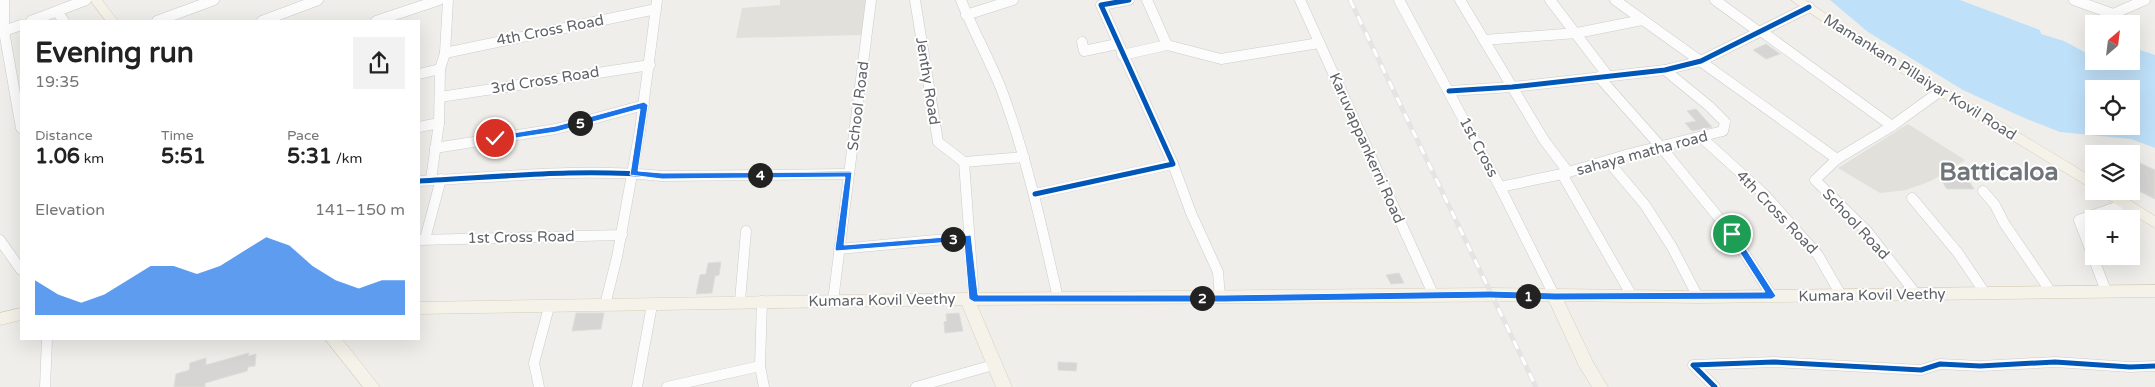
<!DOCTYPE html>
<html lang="en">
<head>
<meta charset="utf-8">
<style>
  body { margin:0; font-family:"Varela Round",sans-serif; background:#f2f2f2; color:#222; height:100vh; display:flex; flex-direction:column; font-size:19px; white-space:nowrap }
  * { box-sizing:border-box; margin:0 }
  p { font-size:16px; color:#767676 }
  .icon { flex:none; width:28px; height:28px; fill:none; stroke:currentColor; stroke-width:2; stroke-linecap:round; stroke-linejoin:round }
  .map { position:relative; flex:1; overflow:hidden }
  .drawer { position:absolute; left:20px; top:20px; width:400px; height:320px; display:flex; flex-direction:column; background:#fff; border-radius:0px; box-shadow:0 5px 20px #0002 }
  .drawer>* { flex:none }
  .needle { width:32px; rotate:28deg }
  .tools { position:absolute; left:2085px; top:15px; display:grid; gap:10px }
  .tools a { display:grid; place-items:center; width:55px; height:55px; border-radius:0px; background:#fff; box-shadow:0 5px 20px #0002; font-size:25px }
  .pin { position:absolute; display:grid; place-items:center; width:42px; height:42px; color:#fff; margin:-21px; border:2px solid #fff; border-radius:50%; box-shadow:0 1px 5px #0007 }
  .km { position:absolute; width:25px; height:25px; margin:-12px; border-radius:50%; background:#222; color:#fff; font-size:14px; line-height:25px; text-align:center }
  .round { display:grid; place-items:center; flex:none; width:52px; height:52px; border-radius:0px; background:#f2f2f2 }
  .head { display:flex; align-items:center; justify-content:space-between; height:85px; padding:0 15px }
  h1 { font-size:28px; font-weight:700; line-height:38px }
  .stats { display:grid; grid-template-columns:repeat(3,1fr); gap:8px; height:85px; padding:5px 15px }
  .stats div { display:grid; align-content:center }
  .stats b { font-size:21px; font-weight:700 }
  .stats small { font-size:14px; font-weight:400 }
  .stats p { font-size:14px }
  .chart { height:140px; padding:10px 15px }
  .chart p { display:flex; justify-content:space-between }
  .chart svg { width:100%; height:90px; margin-top:5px; fill:#1a73e8; opacity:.7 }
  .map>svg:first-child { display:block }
  .education { fill:#e2e0da }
  .water { fill:#bfe0f9; fill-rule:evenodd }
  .building { fill:#d6d5d3; stroke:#deddd9 }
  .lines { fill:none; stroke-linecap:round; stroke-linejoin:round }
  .minor-casing { stroke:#cbcccc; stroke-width:11 }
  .major-casing { stroke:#d7ceb8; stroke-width:1 }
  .minor { stroke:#fdfcfc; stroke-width:10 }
  .major { fill:#f4f2e9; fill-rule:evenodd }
  .rail-casing { stroke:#e4e4e4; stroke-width:5 }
  .rail { stroke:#fff; stroke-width:3; stroke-dasharray:9; stroke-linecap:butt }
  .cycleway-casing { stroke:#fff; stroke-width:8 }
  .cycleway { stroke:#0057b8; stroke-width:5 }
  .route { fill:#1a73e8; stroke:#fff }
  .labels { text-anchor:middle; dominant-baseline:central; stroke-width:4; stroke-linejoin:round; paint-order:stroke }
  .street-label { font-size:15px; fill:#5f6368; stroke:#fff }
  .town-label { font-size:25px; font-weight:bold; fill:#70757a; stroke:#fff }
</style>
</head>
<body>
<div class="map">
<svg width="2155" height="387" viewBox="0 0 2155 387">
  <rect width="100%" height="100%" fill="#efeeea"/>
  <g class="education">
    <polygon points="780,0 866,0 862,35 736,38 742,8 780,5"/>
    <polygon points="1908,124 1965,160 1931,181 1906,190 1880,193 1838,168"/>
  </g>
  <path class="water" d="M1830,0H1960L2040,30L2041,34L2064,41L2090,55L2094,51V61H2131V47L2155,55V148L2131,139L2060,132L2022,117L1963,90L1868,32ZM2094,89H2131V126H2094Z"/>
  <g class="building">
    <polygon points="1766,44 1769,46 1780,54 1766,59 1753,50"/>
    <polygon points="1696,109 1712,127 1692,131 1685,123 1696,121 1687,111"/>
    <polygon points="2131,159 2155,170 2155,199 2131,187"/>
    <polygon points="1939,177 1966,177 1974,189 1947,189"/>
    <polygon points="721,262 719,275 715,276 712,293 696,294 700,275 706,274 708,263"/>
    <polygon points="1399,273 1404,283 1391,284 1386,275"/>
    <polygon points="576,313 604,313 601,329 572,331"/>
    <polygon points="959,313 963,331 945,333 944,322 947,321 946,314"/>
    <polygon points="249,353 248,356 256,354 255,366 248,367 247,371 205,383 205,387 174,387 176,374 189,370 190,363 206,358 206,365"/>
    <polygon points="1058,362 1077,363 1076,371 1058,370"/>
  </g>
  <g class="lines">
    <defs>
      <g id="minor">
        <polyline points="4,0 4,31 21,128"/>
        <polyline points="915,0 938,142 964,162 974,299"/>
        <path d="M961,0C973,31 990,60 1002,91C1027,158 1042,228 1058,298"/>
        <polyline points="1147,0 1167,45 1221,59 1319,43"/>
        <polyline points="1300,0 1434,296"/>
        <polyline points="1399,0 1500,187 1555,297"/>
        <polyline points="1460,0 1544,140 1568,172"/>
        <polyline points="1550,0 1608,76"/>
        <polyline points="1615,0 1837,159"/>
        <polyline points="1715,0 1759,32"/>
        <polyline points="2074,0 2113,14 2145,0"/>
        <polyline points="57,12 64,21"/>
        <polyline points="966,15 1013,0"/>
        <polyline points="31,21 86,0"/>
        <polyline points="157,21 214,0"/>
        <polyline points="262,21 318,0"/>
        <polyline points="376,21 439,0"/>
        <polyline points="4,31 21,25"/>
        <polyline points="1761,31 1892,126"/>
        <polyline points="1484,40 1577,33 1642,20"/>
        <polyline points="1082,42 1084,51 1117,44"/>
        <polyline points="445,53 656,9"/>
        <polyline points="1122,55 1167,45"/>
        <polyline points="419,74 440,69"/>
        <polyline points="1599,77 1661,147 1732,234 1772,296"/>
        <polyline points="1449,91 1512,87 1665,70 1701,61 1809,7"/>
        <polyline points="440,97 650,65"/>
        <polyline points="419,127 439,123"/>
        <polyline points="1701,137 1764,194 1818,255 1841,295"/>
        <polyline points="435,148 556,129 644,105"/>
        <polyline points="1608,161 1645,205 1672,247 1698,297"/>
        <polyline points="964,162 1024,157"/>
        <polyline points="1173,164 1191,213 1218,272 1220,298"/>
        <polyline points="1562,174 1629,154 1723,131 1725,122 1709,106 1665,70"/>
        <polyline points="431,179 439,123 440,69 445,53 448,0"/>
        <path d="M419,181C500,177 582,168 662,176L849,174"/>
        <polyline points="1500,187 1562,174 1632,296"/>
        <polyline points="1983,191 1995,205 2004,223 2051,292"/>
        <polyline points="1035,194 1173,164 1101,5 1129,0"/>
        <polyline points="1912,198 1958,253 1985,293"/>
        <polyline points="425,239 441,179"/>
        <polyline points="0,240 21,270"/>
        <polyline points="419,240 622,235"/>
        <polyline points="839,249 968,237"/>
        <polyline points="2106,291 2079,220 2125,204"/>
        <polyline points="1916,294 1867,231 1815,180 1837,159 1892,126 1939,92"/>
        <polyline points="740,301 746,231"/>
        <polyline points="762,301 760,366 764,387"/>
        <polyline points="833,301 871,0"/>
        <polyline points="605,305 617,257 640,130 657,0"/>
        <polyline points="45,387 47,339"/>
        <polyline points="539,387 534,363 549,307"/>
        <polyline points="637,387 652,305"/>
        <polyline points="667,387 760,366"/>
        <polyline points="916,387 993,365"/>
        <polyline points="1715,387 1693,365 1774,362 1921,370 1940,364 1980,366 2055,362 2130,367 2155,366"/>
      </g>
      <g id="major">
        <polygon points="90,0 102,0 118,21 106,21"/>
        <polygon points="1791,0 1805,0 1885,52 2094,178 2094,190 1877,58"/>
        <polygon points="2097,191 2115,191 2155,216 2155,228 2099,194"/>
        <polygon points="2155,285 2155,297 1698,303 1564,301 1593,362 1608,387 1592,387 1579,366 1549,301 977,305 1012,387 996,387 962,305 419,314 419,302 967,293 1490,288 1698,291"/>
        <polygon points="21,308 21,320 0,325 0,313"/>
        <polygon points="325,339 342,339 380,387 363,387"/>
      </g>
    </defs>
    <use href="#minor" class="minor-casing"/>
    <use href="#major" class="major-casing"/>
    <use href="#minor" class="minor"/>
    <use href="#major" class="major"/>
    <defs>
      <polyline id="rail" points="1350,0 1536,387"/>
    </defs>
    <use href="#rail" class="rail-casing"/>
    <use href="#rail" class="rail"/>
    <defs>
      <g id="cycleway">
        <polyline points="1449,91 1512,87 1665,70 1701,61 1809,7"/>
        <path d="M419,181C500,177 582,168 662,176L849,174"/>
        <polyline points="1035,194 1173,164 1101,5 1129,0"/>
        <polyline points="1715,387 1693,365 1774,362 1921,370 1940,364 1980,366 2055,362 2130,367 2155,366"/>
      </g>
    </defs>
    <use href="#cycleway" class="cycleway-casing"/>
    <use href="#cycleway" class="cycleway"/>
  </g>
  <polygon class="route" points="644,102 648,105 638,171 662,173 852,172 844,245 971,235 978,295 1224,295 1490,291 1555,293 1765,292 1728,234 1732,231 1735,232 1776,296 1772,299 1555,300 1490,298 1224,302 974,302 969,299 964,241 836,251 835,249 845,177 662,179 630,175 640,109 556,132 495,141 491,138 495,136 556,126"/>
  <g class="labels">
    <g class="street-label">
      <text transform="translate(550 30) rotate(-11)">4th Cross Road</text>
      <text transform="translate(1920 77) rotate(32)">Mamankam Pillaiyar Kovil Road</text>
      <text transform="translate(545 80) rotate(-9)">3rd Cross Road</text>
      <text transform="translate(928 81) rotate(81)">Jenthy Road</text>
      <text transform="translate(858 106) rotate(-83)">School Road</text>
      <text transform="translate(1479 147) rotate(62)">1st Cross</text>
      <text transform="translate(1367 148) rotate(66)">Karuvappankerni Road</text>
      <text transform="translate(1642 153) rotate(-15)">sahaya matha road</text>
      <text transform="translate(1777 212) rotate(46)">4th Cross Road</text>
      <text transform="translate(1856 224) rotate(47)">School Road</text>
      <text transform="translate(521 237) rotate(-1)">1st Cross Road</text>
      <text transform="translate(1872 295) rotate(-1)">Kumara Kovil Veethy</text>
      <text transform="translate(882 300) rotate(-1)">Kumara Kovil Veethy</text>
    </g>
    <g class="town-label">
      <text x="1999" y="172">Batticaloa</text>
    </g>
  </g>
</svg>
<div class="tools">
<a><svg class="needle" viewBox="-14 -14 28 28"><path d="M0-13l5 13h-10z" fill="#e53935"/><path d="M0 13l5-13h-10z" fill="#767676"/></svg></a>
<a><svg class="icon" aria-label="locate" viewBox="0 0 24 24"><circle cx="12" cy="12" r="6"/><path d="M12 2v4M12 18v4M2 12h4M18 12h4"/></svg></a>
<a><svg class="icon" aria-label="layers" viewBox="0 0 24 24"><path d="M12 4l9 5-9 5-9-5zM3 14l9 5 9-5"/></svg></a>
<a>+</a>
</div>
<div class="pin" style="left:1732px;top:234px;background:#1e9e55"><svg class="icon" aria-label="arrive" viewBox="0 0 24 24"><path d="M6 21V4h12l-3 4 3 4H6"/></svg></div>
<div class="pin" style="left:495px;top:138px;background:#d93025"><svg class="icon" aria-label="check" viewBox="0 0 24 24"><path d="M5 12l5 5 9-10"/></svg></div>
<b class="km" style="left:1528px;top:296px">1</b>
<b class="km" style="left:1202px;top:298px">2</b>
<b class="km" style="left:953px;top:239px">3</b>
<b class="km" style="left:760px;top:175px">4</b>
<b class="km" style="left:580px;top:123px">5</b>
<section class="drawer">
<div class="head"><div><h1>Evening run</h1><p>19:35</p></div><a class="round"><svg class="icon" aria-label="share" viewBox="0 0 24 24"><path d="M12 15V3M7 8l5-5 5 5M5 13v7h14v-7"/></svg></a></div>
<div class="stats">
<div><p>Distance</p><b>1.06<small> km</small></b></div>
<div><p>Time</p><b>5:51</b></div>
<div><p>Pace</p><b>5:31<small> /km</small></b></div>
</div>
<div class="chart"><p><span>Elevation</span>141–150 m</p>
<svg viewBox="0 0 160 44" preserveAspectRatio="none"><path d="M0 44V27L10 34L20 38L30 34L40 27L50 20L60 20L70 24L80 20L90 13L100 6L110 10L120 20L130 27L140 31L150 27L160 27V44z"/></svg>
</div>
</section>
</div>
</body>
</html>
